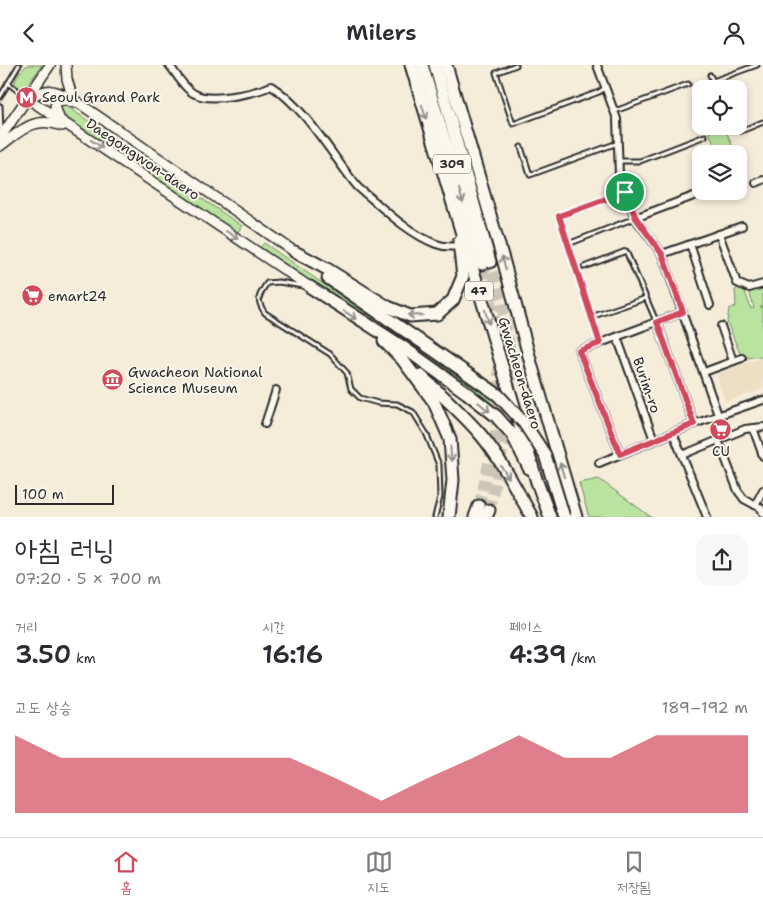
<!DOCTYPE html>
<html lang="ko">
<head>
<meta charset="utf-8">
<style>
  body { margin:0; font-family:"Shantell Sans","Poor Story",sans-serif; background:#f7f7f7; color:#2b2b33; height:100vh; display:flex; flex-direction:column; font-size:19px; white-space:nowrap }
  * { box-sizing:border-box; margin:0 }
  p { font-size:16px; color:#7c7c81 }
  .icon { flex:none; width:28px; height:28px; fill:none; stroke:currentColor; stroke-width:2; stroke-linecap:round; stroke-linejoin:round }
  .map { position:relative; height:452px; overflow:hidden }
  .panel { display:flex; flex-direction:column; background:#fff; flex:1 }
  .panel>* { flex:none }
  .fabs { position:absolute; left:692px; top:15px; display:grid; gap:10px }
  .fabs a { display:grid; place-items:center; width:55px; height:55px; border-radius:10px; background:#fff; box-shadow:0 2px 8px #0003; font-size:25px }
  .scale { position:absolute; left:15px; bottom:12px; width:99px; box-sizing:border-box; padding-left:5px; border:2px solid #2b2b2b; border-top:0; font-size:14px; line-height:18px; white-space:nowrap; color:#2b2b2b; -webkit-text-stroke:4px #fbf7ec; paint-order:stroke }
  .pin { position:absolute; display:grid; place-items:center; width:42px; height:42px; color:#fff; margin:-21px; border:2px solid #fff; border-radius:50%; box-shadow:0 1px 5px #0007 }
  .round { display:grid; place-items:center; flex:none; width:52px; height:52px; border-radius:15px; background:#f7f7f7 }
  .headline { display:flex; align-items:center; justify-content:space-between; height:85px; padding:0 15px }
  h1 { font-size:28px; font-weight:600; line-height:38px }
  .metrics { display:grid; grid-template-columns:repeat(3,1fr); gap:8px; height:85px; padding:5px 15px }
  .metrics div { display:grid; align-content:center }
  .metrics b { font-size:25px; font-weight:600 }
  .metrics small { font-size:14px; font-weight:400 }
  .metrics p { font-size:14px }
  .chart { height:140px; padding:10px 15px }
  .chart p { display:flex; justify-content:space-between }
  .chart svg { width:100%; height:90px; margin-top:5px; fill:#d1495b; opacity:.7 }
  header { display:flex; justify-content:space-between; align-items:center; height:65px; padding:0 15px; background:#fff; font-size:22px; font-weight:600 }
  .menu { display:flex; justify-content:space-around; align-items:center; height:70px; border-top:1px solid #e1e1e2; background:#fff; font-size:14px; color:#7c7c81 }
  .menu a { display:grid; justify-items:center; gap:2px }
  .menu .selected { color:#d1495b }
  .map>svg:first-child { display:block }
  .built { fill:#eddfc4 }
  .green { fill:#bae39f; stroke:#728765 }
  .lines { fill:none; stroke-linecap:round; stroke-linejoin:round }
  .highway-tunnel { stroke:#cdc5b7; stroke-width:11; stroke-dasharray:11 5.5; stroke-linecap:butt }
  .lane-casing { stroke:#2b2b2b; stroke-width:7 }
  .street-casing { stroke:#2b2b2b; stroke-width:10 }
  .secondary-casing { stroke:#2b2b2b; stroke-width:12 }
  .highway-casing { stroke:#2b2b2b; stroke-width:15 }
  .lane { stroke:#fbf7ec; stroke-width:3 }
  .street { stroke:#fbf7ec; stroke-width:6 }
  .secondary { stroke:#fbf7ec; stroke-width:9 }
  .highway { stroke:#fbf7ec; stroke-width:11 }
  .highway-bridge-casing { stroke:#2b2b2b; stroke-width:15; stroke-linecap:butt }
  .highway-bridge { stroke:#fbf7ec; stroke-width:11 }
  .oneway { stroke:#93918c }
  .route-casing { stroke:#fff; stroke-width:10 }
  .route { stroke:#d1495b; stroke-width:6 }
  .labels { text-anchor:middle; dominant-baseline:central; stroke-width:4; stroke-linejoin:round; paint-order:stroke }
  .shield { fill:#fbf7ec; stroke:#696865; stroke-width:1 }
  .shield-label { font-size:12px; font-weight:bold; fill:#2b2b2b }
  .poi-label { font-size:14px; fill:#2b2b2b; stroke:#fbf7ec; text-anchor:start }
  .street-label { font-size:14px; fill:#2b2b2b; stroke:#fbf7ec }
</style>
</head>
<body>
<header><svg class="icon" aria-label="back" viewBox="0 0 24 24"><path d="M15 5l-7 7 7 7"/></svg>Milers<svg class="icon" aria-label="person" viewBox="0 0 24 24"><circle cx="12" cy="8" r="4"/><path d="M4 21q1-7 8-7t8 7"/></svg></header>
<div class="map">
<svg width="763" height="452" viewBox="0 0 763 452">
  <rect width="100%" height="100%" fill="#f5ecda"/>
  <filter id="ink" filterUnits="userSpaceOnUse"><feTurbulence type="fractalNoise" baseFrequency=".02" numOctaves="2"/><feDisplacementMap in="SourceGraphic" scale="10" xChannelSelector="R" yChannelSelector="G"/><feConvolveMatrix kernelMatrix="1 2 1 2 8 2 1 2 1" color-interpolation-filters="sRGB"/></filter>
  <g filter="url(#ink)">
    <polygon class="built" points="763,293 763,324 725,337 716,307"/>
    <g class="green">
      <path d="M27,0H42L24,25L15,20C14,12 21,6 27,0Z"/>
      <polygon points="63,41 68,42 242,161 237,168 61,49 60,44"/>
      <polygon points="724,61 734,85 724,89 718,89 709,67"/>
      <polygon points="264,178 505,344 501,351 378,263 260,183"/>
      <polygon points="743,221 751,244 754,243 749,226 763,222 763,241 760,242 763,242 763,292 742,293 727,257 729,244 736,241 735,225"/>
      <polygon points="599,414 651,452 589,452 579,418"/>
    </g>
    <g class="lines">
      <g class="highway-tunnel">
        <polyline points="479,441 496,366 500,278 482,199"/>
        <path d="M489,445C501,392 517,335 509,279C506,252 497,224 490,197"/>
      </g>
      <defs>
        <g id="lane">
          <polyline points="516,0 496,8 513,59 599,27 605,23"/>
          <polyline points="710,10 713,16 757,0"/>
          <polyline points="8,18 27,33"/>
          <polyline points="0,32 19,0"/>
          <polyline points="0,41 1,68"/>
          <polyline points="615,46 688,19"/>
          <polyline points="739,62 741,66 763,57"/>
          <polyline points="521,82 530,110 612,80 617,79"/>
          <polyline points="619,96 640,96 705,71"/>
          <polyline points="568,179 635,153"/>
          <polyline points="584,202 626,186 656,256"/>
          <path d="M303,221L279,217L267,218C258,231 256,235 265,248L330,289L347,308L351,324L360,333L378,338L397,339L413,347L426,368L439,400L440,432L435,452"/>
          <polyline points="591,252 646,233"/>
          <polyline points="600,278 559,151 625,127"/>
        </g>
        <g id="street">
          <path d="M169,0C176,8 185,25 195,29C211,38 255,28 271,21C304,41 332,90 356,120C361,126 368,130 373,135C392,152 413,170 436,179C444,182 452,182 459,181"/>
          <polyline points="597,0 617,54 619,110 635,153 662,189 718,350"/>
          <polyline points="739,115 739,114"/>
          <polyline points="756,118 763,115"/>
          <polyline points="635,153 707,126"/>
          <polyline points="719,169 737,218 749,223 763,219"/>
          <polyline points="690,179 710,240"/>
          <polyline points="662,189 742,161"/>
          <polyline points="657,257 694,359"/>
          <polyline points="721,261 733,296"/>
          <polyline points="617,272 654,375"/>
          <polyline points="704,307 742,293"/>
          <polyline points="265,359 276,325"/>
          <polyline points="753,363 763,391"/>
          <polyline points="673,368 707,452"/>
          <polyline points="718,375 738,426 744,434 761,443 763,448"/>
          <polyline points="620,389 579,286 683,247"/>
          <polyline points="682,390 745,364 763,362"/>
          <polyline points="599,398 694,359 763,335"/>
          <polyline points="755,440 763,425"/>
        </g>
        <g id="secondary">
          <polyline points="66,0 67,14 73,34"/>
          <polyline points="27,33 310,222"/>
          <path d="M27,33C49,23 51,23 73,34L295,187"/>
          <polyline points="60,56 55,41 57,36 66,35 74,38"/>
          <polyline points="0,73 50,0"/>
          <path d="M0,81C21,66 34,50 62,61"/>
        </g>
        <g id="highway">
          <polyline points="411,0 537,417 550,452"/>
          <polyline points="422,0 482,199"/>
          <polyline points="435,0 490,197"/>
          <polyline points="446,0 503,194 532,302 576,452"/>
          <polyline points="295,187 327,204 388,242 410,251 437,249 453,235 463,211 459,177"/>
          <polyline points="328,213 442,291"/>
          <polyline points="310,222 400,280 467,328 496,351 512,369 529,403"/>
          <polyline points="384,276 402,294 434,337 450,374 453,415 449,452"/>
          <path d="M420,310C441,329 462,348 481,370C501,394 516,424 532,452"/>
          <polyline points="475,452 479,441"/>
          <polyline points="486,452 489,445"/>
        </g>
      </defs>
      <use href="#lane" class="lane-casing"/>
      <use href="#street" class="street-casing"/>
      <use href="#secondary" class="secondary-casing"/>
      <use href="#highway" class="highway-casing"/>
      <use href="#lane" class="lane"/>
      <use href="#street" class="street"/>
      <use href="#secondary" class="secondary"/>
      <use href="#highway" class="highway"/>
      <defs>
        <polyline id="highway-bridge" points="442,291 498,330 524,358 545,390 564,452"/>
      </defs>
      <use href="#highway-bridge" class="highway-bridge-casing"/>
      <use href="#highway-bridge" class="highway-bridge"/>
    </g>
    <defs><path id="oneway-shaft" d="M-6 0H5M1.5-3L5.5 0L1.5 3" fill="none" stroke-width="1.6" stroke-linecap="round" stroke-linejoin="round" transform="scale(1.25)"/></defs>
    <g class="oneway">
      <use href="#oneway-shaft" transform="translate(424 47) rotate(73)"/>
      <use href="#oneway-shaft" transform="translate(97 79) rotate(34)"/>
      <use href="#oneway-shaft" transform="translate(461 131) rotate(74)"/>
      <use href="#oneway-shaft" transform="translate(232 170) rotate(34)"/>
      <use href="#oneway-shaft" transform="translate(504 198) rotate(-105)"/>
      <use href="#oneway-shaft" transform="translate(350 250) rotate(33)"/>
      <use href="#oneway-shaft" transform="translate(415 250) rotate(-179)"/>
      <use href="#oneway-shaft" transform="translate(487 252) rotate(73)"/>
      <use href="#oneway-shaft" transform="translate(484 342) rotate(39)"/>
      <use href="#oneway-shaft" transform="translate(451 389) rotate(85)"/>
      <use href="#oneway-shaft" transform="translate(562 405) rotate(-106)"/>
      <use href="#oneway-shaft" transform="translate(505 407) rotate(56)"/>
    </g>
  </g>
  <g class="lines" filter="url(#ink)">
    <defs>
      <polygon id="route" points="625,127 636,153 662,189 683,247 657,257 694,359 620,389 579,286 600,278 559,151"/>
    </defs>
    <use href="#route" class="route-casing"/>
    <use href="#route" class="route"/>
  </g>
  <defs>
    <symbol id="metro-disc" viewBox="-11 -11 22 22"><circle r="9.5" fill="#d1495b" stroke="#fbf7ec"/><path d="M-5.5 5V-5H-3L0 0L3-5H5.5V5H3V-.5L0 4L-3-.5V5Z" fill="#fff"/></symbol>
    <symbol id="supermarket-disc" viewBox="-11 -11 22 22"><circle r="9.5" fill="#d1495b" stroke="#fbf7ec"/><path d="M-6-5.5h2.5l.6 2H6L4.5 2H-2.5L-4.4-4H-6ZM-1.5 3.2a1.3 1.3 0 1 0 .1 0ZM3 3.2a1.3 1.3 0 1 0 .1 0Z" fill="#fff"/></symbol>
    <symbol id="museum-disc" viewBox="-11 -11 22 22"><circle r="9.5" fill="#d1495b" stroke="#fbf7ec"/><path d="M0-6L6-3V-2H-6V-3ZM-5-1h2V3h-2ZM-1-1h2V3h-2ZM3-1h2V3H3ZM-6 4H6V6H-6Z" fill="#fff"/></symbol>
  </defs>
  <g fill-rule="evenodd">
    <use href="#metro-disc" x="14" y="20" width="25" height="25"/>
    <use href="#supermarket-disc" x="20" y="218" width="25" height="25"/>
    <use href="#museum-disc" x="100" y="302" width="25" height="25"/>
    <use href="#supermarket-disc" x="708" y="352" width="25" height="25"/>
  </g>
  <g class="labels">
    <g class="shield">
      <rect x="433" y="89.5" width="38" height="19" rx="4"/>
      <rect x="465" y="216.5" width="28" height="19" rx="4"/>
    </g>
    <g class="shield-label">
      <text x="452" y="99">309</text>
      <text x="479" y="226">47</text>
    </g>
    <g class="poi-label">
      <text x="42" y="32">Seoul Grand Park</text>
      <text x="48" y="231">emart24</text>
      <text x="128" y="307">Gwacheon National<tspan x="128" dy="16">Science Museum</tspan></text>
      <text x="721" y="386" text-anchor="middle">CU</text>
    </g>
    <g class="street-label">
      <text transform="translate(143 94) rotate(34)">Daegongwon-daero</text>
      <text transform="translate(520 308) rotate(73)">Gwacheon-daero</text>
      <text transform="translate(647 320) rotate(71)">Burim-ro</text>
    </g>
  </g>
</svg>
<div class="fabs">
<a><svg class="icon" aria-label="locate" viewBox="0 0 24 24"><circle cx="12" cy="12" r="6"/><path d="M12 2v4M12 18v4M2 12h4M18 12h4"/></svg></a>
<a><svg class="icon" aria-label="layers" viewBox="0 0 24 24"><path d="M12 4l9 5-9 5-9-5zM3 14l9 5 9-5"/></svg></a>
</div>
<div class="scale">100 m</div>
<div class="pin" style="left:625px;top:127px;background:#1e9e55"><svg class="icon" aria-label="arrive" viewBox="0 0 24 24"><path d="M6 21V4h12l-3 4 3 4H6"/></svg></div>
</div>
<section class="panel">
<div class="headline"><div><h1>아침 러닝</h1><p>07:20 · 5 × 700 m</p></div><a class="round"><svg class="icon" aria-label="share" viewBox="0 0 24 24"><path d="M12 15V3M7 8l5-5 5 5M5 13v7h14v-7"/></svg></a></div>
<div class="metrics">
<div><p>거리</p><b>3.50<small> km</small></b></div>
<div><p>시간</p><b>16:16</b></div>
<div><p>페이스</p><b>4:39<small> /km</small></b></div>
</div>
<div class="chart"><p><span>고도 상승</span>189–192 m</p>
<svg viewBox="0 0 160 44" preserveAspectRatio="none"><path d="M0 44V6L10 17L20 17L30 17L40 17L50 17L60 17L70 27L80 38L90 27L100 17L110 6L120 17L130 17L140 6L150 6L160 6V44z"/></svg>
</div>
</section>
<nav class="menu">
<a class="selected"><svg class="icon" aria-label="home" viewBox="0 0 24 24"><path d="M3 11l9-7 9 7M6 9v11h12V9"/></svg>홈</a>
<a><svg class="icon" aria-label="map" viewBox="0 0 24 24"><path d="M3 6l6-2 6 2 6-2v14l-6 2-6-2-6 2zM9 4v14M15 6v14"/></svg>지도</a>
<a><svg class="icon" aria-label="saved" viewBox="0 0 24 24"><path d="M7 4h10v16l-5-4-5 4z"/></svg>저장됨</a>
</nav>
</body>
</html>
